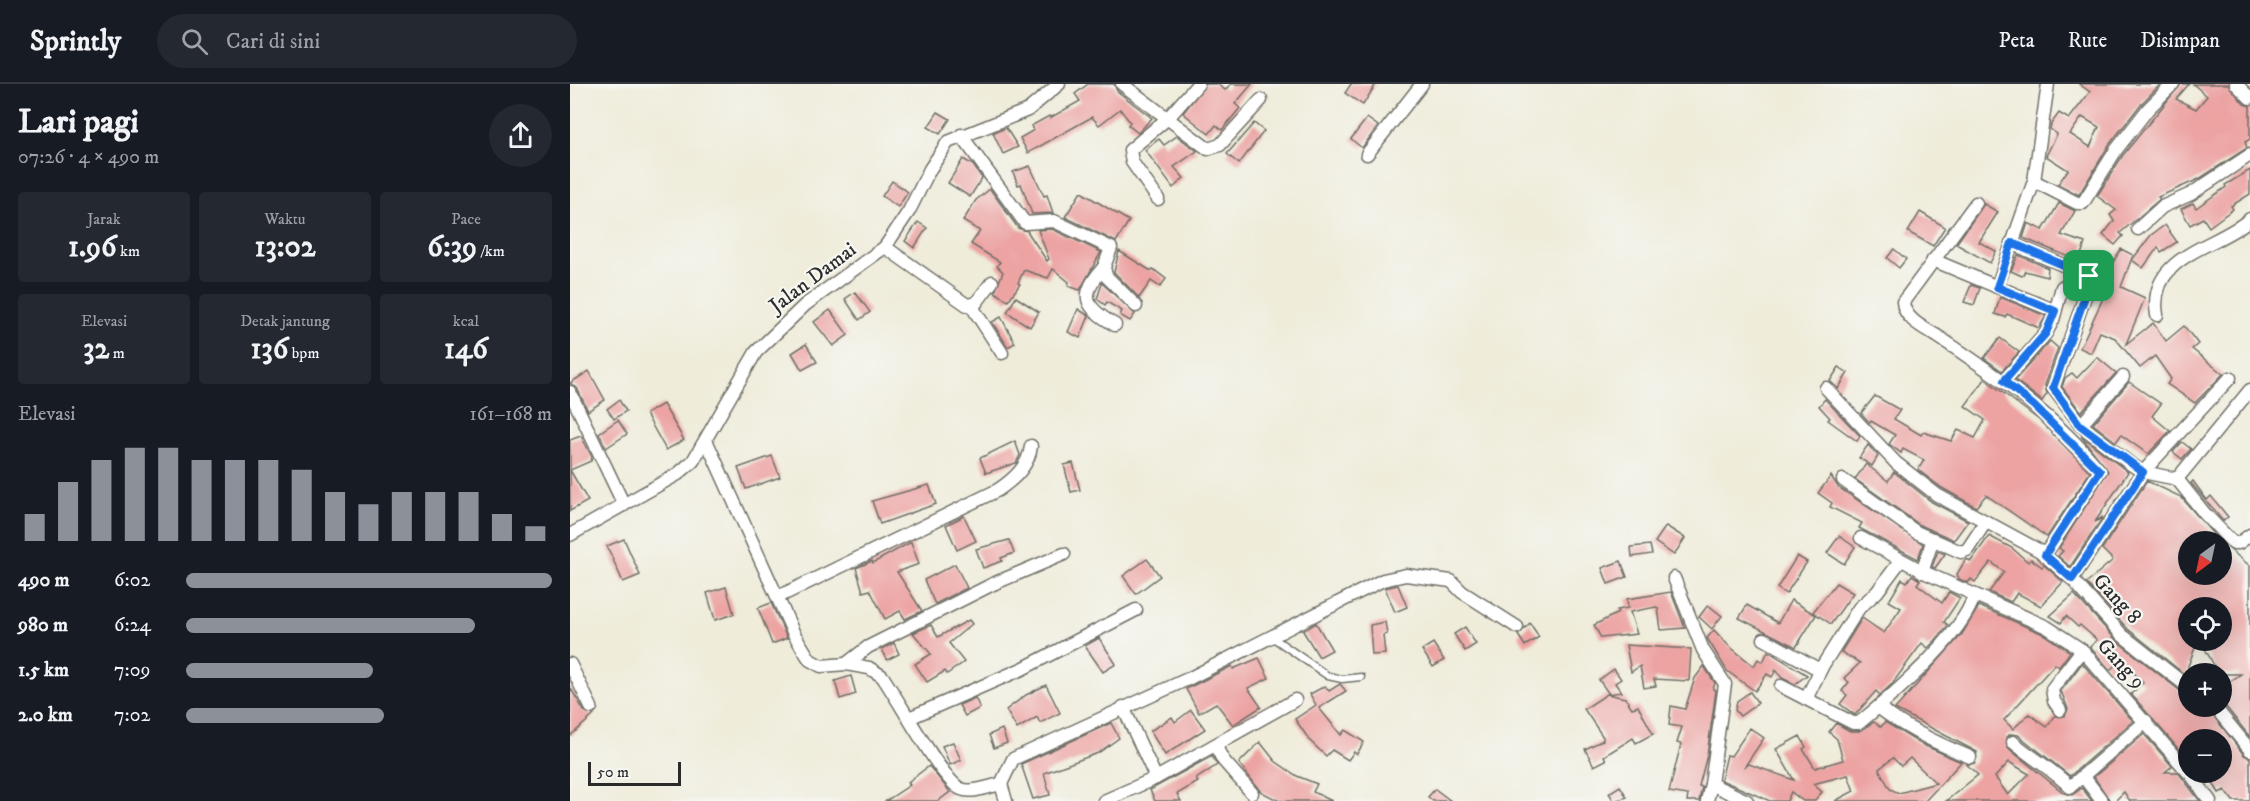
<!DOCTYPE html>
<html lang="id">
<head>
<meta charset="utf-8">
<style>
  body { margin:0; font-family:"IM FELL DW Pica",serif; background:#242831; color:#f1f3f6; height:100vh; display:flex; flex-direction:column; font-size:22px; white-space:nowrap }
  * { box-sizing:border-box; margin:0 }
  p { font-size:20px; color:#9ea1a6 }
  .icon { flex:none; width:33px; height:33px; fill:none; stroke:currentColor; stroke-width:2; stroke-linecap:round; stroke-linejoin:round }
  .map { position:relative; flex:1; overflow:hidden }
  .side { display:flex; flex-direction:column; background:#171b24; width:570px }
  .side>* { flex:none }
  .needle { width:39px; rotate:213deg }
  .buttons { position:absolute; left:1608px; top:447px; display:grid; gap:12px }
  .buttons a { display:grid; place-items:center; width:54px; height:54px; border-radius:50%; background:#171b24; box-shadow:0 6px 24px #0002; font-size:30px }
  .scale { position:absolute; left:18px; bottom:15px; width:93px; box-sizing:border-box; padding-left:6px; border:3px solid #2b2b2b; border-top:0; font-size:16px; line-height:21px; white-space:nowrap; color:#2b2b2b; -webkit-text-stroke:4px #f6f6f2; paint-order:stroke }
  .pin { position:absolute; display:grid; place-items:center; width:51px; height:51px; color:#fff; margin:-26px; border-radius:12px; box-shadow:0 3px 9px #0006 }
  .round { display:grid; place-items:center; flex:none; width:63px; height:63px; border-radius:32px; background:#242831 }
  .headline { display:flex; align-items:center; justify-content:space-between; height:102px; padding:0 18px }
  h1 { font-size:33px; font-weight:800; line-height:45px }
  .metrics { display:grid; grid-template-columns:repeat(3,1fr); gap:9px; height:102px; padding:6px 18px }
  .metrics div { display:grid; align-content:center; border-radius:6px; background:#242831; text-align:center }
  .metrics b { font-size:30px; font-weight:800 }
  .metrics small { font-size:16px; font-weight:400 }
  .metrics p { font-size:16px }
  .chart { height:168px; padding:12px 18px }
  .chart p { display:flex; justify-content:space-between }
  .chart svg { width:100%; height:108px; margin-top:6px; stroke:#8c9099; stroke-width:6 }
  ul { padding:0 18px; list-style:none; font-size:20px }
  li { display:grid; grid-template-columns:96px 72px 1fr; align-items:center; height:45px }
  li i { height:15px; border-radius:8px; background:#8c9099 }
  header { display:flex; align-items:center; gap:36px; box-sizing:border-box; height:84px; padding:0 30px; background:#171b24; border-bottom:2px solid #363941 }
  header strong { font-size:28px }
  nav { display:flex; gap:33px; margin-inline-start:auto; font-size:21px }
  .search { width:420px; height:54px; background:#242831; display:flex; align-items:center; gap:15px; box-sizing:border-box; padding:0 21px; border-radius:33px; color:#9ea1a6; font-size:22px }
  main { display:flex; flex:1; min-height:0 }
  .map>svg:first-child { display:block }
  .building { fill:#eca3a2; fill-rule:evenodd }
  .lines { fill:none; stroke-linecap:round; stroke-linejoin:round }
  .lane-casing { stroke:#706f68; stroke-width:9 }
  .street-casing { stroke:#706f68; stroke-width:15 }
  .lane { stroke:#fff; stroke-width:6 }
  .street { stroke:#fff; stroke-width:12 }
  .route-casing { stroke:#fff; stroke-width:12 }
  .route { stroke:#1a73e8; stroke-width:8 }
  .labels { text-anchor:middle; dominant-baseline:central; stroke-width:4.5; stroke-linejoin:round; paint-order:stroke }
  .street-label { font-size:21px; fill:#2b2b2b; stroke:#f6f6f2 }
</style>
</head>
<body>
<header>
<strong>Sprintly</strong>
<div class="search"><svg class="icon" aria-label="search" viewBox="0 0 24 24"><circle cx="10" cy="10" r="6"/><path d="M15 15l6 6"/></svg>Cari di sini</div>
<nav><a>Peta</a><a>Rute</a><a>Disimpan</a></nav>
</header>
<main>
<section class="side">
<div class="headline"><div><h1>Lari pagi</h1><p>07:26 · 4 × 490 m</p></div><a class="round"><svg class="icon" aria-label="share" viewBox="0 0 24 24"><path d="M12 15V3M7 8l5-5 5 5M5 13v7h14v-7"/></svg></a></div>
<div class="metrics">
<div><p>Jarak</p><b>1.96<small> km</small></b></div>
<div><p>Waktu</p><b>13:02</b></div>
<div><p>Pace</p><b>6:39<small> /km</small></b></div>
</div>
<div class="metrics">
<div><p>Elevasi</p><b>32<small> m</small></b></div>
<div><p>Detak jantung</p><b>136<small> bpm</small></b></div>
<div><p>kcal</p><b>146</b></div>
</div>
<div class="chart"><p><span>Elevasi</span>161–168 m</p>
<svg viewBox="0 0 160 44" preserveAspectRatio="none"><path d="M5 44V33M15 44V20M25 44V11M35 44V6M45 44V6M55 44V11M65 44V11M75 44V11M85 44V15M95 44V24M105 44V29M115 44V24M125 44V24M135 44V24M145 44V33M155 44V38"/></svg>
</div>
<ul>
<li><b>490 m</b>6:02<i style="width:100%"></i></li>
<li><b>980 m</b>6:24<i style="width:79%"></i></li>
<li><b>1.5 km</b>7:09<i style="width:51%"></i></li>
<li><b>2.0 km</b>7:02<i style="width:54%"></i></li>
</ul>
</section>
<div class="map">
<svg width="1680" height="717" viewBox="0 0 1680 717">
  <rect width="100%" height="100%" fill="#f6f6f2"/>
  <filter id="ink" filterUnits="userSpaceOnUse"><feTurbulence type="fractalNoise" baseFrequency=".0167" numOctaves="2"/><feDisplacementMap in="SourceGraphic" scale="12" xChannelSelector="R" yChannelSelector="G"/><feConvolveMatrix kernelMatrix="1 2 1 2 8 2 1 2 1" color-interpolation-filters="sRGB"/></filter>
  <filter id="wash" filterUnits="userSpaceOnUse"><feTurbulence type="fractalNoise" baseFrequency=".008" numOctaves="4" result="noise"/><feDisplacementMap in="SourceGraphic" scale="24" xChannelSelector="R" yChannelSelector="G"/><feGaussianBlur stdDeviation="1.35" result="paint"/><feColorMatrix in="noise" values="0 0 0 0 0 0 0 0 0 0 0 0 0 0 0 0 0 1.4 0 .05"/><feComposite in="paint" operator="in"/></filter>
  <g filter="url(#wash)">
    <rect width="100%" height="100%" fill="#efecda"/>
    <g id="blocks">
      <g class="building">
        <polygon points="518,0 544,0 547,7 582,34 568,49 558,41 560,38 550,25 529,41 522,33 458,69 450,54 464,46 461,42 479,32 480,34 510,17 505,10"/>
        <polygon points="636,0 647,0 655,6 661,0 682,0 665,20 670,24 652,46 646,41 639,50 613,29"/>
        <polygon points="781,0 806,0 793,21 775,9"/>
        <path d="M1509,0H1591L1571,20L1539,61L1509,111L1488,100L1498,86L1476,72L1487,50L1480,45L1481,40L1489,29L1499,35L1520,8ZM1512,33L1529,43L1520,63L1500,50Z"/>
        <polygon points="1611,0 1619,0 1606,15 1626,25 1637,12 1623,0 1658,0 1674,20 1680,22 1680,55 1675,58 1677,64 1629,95 1588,113 1590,115 1550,149 1553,152 1545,161 1533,151 1544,137 1540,131 1546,126 1527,112 1553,71"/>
        <polygon points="368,28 380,35 370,50 358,43"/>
        <polygon points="797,34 808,42 792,64 781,55"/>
        <polygon points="684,39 694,47 669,80 657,70"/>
        <polygon points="436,44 448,63 433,70 423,49"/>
        <polygon points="607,52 627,67 604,83 614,94 603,104 575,66 589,55 594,61"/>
        <polygon points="393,75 403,81 412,94 400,113 378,99"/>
        <polygon points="460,82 474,112 477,111 483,129 462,130 451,100 448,101 443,88"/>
        <polygon points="1680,86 1680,110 1661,122 1663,125 1639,143 1633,134 1620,141 1611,125 1623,119 1626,124 1656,103 1655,101"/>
        <polygon points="322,97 338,108 328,123 312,112"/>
        <polygon points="420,105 448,144 457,147 477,177 479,175 468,146 482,145 531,168 510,206 498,202 499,198 483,185 478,194 454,186 448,199 450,200 438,217 425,208 433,188 427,182 430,178 401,160 410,147 393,137 406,116"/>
        <polygon points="511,108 559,137 546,158 495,133"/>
        <polygon points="1489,119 1505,127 1491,151 1515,159 1509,177 1453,154 1458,139 1473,146"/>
        <polygon points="1414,120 1428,128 1409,158 1426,167 1420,179 1386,160"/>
        <polygon points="1350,128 1375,143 1363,162 1338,148"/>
        <polygon points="348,138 357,144 344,164 335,157"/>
        <polygon points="1595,141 1607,158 1591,168 1588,163 1573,184 1562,176 1581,151"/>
        <polygon points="1324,165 1336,175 1329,184 1317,174"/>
        <polygon points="1551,165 1563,171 1551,203 1575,214 1556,260 1583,239 1596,257 1614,242 1628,260 1622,265 1653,290 1625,319 1597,300 1601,295 1585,272 1570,284 1545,254 1530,248 1521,269 1510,264 1541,197 1536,195 1540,183"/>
        <polygon points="549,167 581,187 583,185 596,195 590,203 581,197 569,214 544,188"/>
        <polygon points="1448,171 1478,184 1477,193 1455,187 1452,192 1441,187"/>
        <polygon points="532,199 565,230 560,237 550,231 552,227 537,218 535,221 527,215"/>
        <polygon points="1401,201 1410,204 1404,221 1394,218"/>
        <polygon points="285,208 300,228 289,236 275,215"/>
        <polygon points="446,213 469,228 460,243 437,228"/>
        <polygon points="1430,213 1476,232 1469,244 1437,230 1435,233 1425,230"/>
        <polygon points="508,225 519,232 510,254 498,248"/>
        <polygon points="260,226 278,251 263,262 244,238"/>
        <polygon points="431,233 445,259 438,263 422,238"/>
        <polygon points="1430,254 1449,268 1432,287 1414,274"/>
        <polygon points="1480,257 1488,264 1475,301 1477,310 1472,317 1445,296"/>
        <polygon points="236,260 247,278 232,286 222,269"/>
        <polygon points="1527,273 1546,289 1511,328 1492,303 1495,294 1502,289 1507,294"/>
        <polygon points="1269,283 1278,289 1268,305 1260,297"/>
        <polygon points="19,287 35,316 18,327 7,304 0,299"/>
        <polygon points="1415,295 1469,336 1520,388 1477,453 1416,411 1406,423 1372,404 1348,386 1354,376 1333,365 1331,369 1319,360 1325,351 1301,337 1300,339 1291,329 1305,312 1330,326 1324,335 1351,351 1353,348 1381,357 1388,346 1405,354 1415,336 1395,322"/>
        <polygon points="1559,298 1591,320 1582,332 1600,347 1578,370 1551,351 1546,358 1523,340"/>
        <polygon points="1255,315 1290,352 1287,357 1258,336 1260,334 1249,322"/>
        <polygon points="49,316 56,327 44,335 37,325"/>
        <polygon points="93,320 114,356 96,366 76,330"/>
        <polygon points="48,336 57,350 36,364 29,349"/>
        <polygon points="11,352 22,373 21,377 0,386 18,417 0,427 0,356"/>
        <polygon points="1511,352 1558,388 1525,438 1533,433 1500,483 1488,472 1493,467 1489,464 1538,387"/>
        <polygon points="445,357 450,371 446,379 416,389 410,374"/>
        <polygon points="1612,358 1621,365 1612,375 1603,368"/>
        <polygon points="1298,361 1308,372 1302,382 1289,374"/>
        <polygon points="202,372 210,393 176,405 168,384"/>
        <polygon points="503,379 510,406 501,408 494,381"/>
        <polygon points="1296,380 1318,397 1324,388 1362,418 1398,437 1384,456 1350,441 1285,395"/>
        <polygon points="1261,392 1268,403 1353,460 1348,475 1289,444 1292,439 1260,423 1262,419 1248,409"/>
        <polygon points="1577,397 1611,413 1650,458 1618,458 1618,490 1652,490 1652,459 1680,482 1680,653 1652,618 1652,602 1658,605 1655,601 1671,590 1649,590 1630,556 1652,556 1652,524 1618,524 1618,556 1628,556 1618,582 1618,593 1558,545 1516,499 1543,476 1532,465"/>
        <polygon points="1623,397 1637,416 1641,412 1658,433 1653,437 1621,399"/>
        <polygon points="359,401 366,420 310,440 302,417"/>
        <polygon points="394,432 406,457 387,466 376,441"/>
        <polygon points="1096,442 1115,454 1104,471 1085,458"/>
        <polygon points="1269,452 1285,463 1274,480 1257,469"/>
        <polygon points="1419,452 1442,464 1458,478 1461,475 1472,483 1474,481 1493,498 1471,522 1447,509 1441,518 1419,508 1434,488 1421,478 1405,498 1401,495 1398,499 1389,495 1387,490 1396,475 1401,477"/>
        <polygon points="54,455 70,491 53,498 37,462"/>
        <polygon points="439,456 444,469 431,474 432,477 413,484 406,465"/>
        <polygon points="341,458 349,480 327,488 352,527 335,535 330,527 315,535 300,506 293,508 286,484 302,477 303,479"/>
        <polygon points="1080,461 1082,470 1062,473 1061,463"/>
        <polygon points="1368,467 1375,470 1365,484 1362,483"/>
        <polygon points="1227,472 1237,478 1216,510 1207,504"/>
        <polygon points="577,475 590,492 566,510 553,492"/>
        <polygon points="1051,477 1057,493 1038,500 1032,484"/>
        <polygon points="385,480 397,504 365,520 354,496"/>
        <polygon points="1342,491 1350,496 1347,500 1372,519 1379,508 1390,514 1374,538 1378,541 1365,557 1358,564 1352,559 1322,600 1310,611 1306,607 1285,631 1270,620 1277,611 1272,607 1279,598 1274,594 1290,579 1271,568 1292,534 1314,549 1331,524 1319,517 1332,495 1337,498"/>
        <polygon points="1266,499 1283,509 1261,540 1243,528"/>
        <polygon points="828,501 837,523 825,528 815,504"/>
        <polygon points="156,503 164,530 145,536 137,509"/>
        <polygon points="1101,508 1115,544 1091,546 1088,524 1086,523 1060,528 1067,550 1031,554 1024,541 1048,529 1047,526 1058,524 1057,515"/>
        <polygon points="1504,510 1547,557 1613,609 1618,611 1618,622 1636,622 1674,671 1680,674 1680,717 1663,717 1655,706 1649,709 1636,688 1652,688 1652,656 1618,656 1618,662 1611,668 1561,610 1573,599 1552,575 1540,586 1520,563 1527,556 1510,541 1508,543 1496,532 1491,539 1480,532"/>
        <polygon points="1221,516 1246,531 1226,563 1169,534 1177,521 1208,539"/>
        <polygon points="201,519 217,554 202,560 188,524"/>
        <polygon points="1138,521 1152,532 1142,545 1129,533"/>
        <path d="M1409,522L1473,550L1500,568L1489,583L1485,580L1434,636L1443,645L1459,630L1477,643L1485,632H1495L1498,625L1491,607L1512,579L1563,637L1500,692L1448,651L1441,650L1436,653L1438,664L1494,709L1502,711L1512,704L1522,717H1376L1408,691L1397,681L1405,679L1407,668L1325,625L1392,550ZM1439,678L1459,690L1438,711L1425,693Z"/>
        <polygon points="399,536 402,540 379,559 394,578 377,590 375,587 357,598 345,580 361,570 343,549 361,541 368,553"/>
        <polygon points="815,538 817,550 813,551 815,570 802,571 800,541"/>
        <polygon points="746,539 762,566 749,573 733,547"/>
        <polygon points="960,539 969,553 955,562 948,551"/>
        <polygon points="895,543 906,560 895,567 884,550"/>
        <polygon points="1144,546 1159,562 1184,582 1188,575 1193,578 1198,567 1237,591 1225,600 1212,594 1206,586 1202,593 1197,590 1185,607 1157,587 1137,554"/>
        <polygon points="529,554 546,580 533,588 515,562"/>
        <polygon points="324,559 329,570 317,576 312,565"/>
        <polygon points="863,559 874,576 863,583 852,566"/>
        <polygon points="1056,561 1121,565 1119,597 1084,595 1086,602 1074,604 1070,582 1061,588"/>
        <polygon points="689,574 699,594 678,604 691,623 663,641 646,619 629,629 616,605 662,582 663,585"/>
        <polygon points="1134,582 1145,599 1143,605 1146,606 1137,671 1129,702 1132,703 1129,717 1117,717 1118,711 1099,708 1111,660 1107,659 1112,643 1099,641 1101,622 1115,625 1125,594"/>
        <polygon points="1044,585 1051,595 1045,599 1051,608 1039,610 1029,596"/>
        <polygon points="281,592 286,610 270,615 265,597"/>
        <polygon points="770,600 776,607 749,624 771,651 775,646 794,658 787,670 784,668 778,676 762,666 756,672 740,657 725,635 746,621 740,610 755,602 759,607"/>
        <polygon points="476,601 490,629 470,639 467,633 447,645 436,626 456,611"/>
        <polygon points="0,603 14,627 24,631 0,652"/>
        <polygon points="1180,608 1188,619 1170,632 1165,626 1167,617"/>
        <polygon points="1037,610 1055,614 1062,624 1068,622 1083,650 1066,659 1063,654 1034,672 1036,676 1024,682 1015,665 1033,656 1033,653 1014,625"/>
        <polygon points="405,614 410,624 395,632 389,621"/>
        <polygon points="621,626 635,645 595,671 580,647 602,633 605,638"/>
        <path d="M1304,638L1311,643L1315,638L1349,659L1391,678L1355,717H1265L1284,707L1278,691L1243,700L1252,708L1244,717H1233L1221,708L1217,717H1200L1151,696L1157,671L1161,672L1180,644L1194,654L1175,682L1179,680L1224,696L1206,665L1230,652L1236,663L1233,665L1245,684L1273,676L1267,655L1259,648L1266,639L1280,647H1289ZM1323,674L1331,682L1340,674L1366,699L1329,709L1320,705L1309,685Z"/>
        <polygon points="541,639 549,654 528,669 474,689 480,711 463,715 451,680"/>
        <polygon points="432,645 437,659 424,664 419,651"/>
        <polygon points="1574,650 1602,682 1595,688 1608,688 1630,717 1560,717 1554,708 1545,717 1540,717 1524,693"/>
        <polygon points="383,658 391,676 380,681 372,662"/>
        <polygon points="690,658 705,677 727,692 747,700 743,708 762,717 709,717 690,707 669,679"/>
        <polygon points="642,672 647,681 626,695 628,698 607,710 611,717 585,717 580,706"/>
        <polygon points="359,682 380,708 368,717 316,717 340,701 338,698"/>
        <polygon points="1050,702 1057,713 1044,717 1039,709"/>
        <polygon points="865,705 881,717 863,717 858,713"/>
      </g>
    </g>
  </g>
  <g filter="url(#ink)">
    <use href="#blocks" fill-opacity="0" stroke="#706f68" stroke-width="1.5"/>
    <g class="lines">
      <defs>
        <polyline id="lane" points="702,553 758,592 772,595 791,593"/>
        <g id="street">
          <polyline points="552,0 638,65 650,61 691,16"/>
          <polyline points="1666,0 1680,14"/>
          <polyline points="391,51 455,139 484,137 541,164 534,183 536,192 566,222"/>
          <polyline points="797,70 852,0"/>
          <polyline points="1464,97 1507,119 1513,119 1546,66 1578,25 1603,0"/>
          <polyline points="588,115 562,78 560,66 598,34 628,0"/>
          <path d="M1406,119L1333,218C1334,235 1354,244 1367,252C1425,290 1486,332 1530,387L1475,471"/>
          <polyline points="1568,145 1592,123 1621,110 1680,71"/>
          <polyline points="1441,159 1519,192 1520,198 1483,304 1511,341 1559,379 1573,388 1607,395 1680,306"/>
          <polyline points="315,163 397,221 406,219 422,198"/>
          <polyline points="1363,176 1485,227"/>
          <path d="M534,183C509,212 513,222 545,241"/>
          <polyline points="1427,203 1464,97 1478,0"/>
          <polyline points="401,221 432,269"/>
          <path d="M1587,231C1577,171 1647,164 1680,135"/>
          <polyline points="1434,297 1476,249 1483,236 1492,203"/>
          <polyline points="1256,304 1326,379 1367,411 1470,467 1502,495 1552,551 1618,603"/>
          <polyline points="0,308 54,421"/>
          <polyline points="1511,341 1553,293"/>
          <path d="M136,356L224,550L240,576L251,582L276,580L299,584L312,592C327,613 373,698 391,705C402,710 420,702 431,700L443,675L620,594L813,496L836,491L881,497L892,508L947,543"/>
          <polyline points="1607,395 1635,430 1663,459 1669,459 1680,451"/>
          <polyline points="1273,396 1346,448 1391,468 1397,466 1415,439"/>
          <polyline points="0,451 108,390 123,377 186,268 235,221 315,163 339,127 360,85 378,58 458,26 489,0"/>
          <polyline points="1291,454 1356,489 1477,543 1512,566 1618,688"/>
          <polyline points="1352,488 1363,455"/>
          <polyline points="1104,494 1133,566 1155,600 1141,700"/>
          <polyline points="1502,495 1573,388 1660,294"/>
          <path d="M208,513L428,406C444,395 459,382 461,362"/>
          <polyline points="1194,555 1250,586"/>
          <polyline points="0,580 21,623"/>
          <polyline points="276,580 298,563 423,500 494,470"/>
          <path d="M1211,602L1283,639H1289C1322,612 1392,552 1404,512"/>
          <polyline points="1236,615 1253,581 1289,524 1307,508 1331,476"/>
          <polyline points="1644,622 1680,666"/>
          <polyline points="553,623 586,694"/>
          <path d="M1308,623C1336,645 1368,660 1400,673"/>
          <polyline points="1490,626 1484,617 1482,605 1512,566"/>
          <polyline points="339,634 452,585 566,526"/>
          <path d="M1443,658C1462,674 1483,686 1500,703L1576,637"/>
          <polyline points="645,661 653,676 682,709"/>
          <polyline points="1619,688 1640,717"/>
          <polyline points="1513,692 1532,717"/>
          <polyline points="431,700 436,717"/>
          <polyline points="534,717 586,694 725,616"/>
          <polyline points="1137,717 1141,700 1177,717"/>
        </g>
      </defs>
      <use href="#lane" class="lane-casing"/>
      <use href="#street" class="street-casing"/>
      <use href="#lane" class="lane"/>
      <use href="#street" class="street"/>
    </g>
  </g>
  <g class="lines" filter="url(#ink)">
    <defs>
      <polygon id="route" points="1442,159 1519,192 1520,198 1483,304 1510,341 1573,388 1502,495 1475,471 1530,387 1464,322 1434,297 1476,249 1485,227 1427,203"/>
    </defs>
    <use href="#route" class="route-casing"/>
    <use href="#route" class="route"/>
  </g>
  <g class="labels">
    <g class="street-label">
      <text transform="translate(243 194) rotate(-37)">Jalan Damai</text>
      <text transform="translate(1547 515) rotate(47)">Gang 8</text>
      <text transform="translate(1551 580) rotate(47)">Gang 9</text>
    </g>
  </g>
</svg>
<div class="buttons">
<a><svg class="needle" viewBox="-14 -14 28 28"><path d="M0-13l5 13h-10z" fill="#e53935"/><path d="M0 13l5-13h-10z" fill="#9ea1a6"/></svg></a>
<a><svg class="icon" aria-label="locate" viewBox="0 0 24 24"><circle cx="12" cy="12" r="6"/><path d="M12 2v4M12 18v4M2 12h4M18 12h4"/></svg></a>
<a>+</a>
<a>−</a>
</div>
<div class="scale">50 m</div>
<div class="pin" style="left:1519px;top:192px;background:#1e9e55"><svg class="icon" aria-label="arrive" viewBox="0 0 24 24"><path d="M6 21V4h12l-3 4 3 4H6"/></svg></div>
</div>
</main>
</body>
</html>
